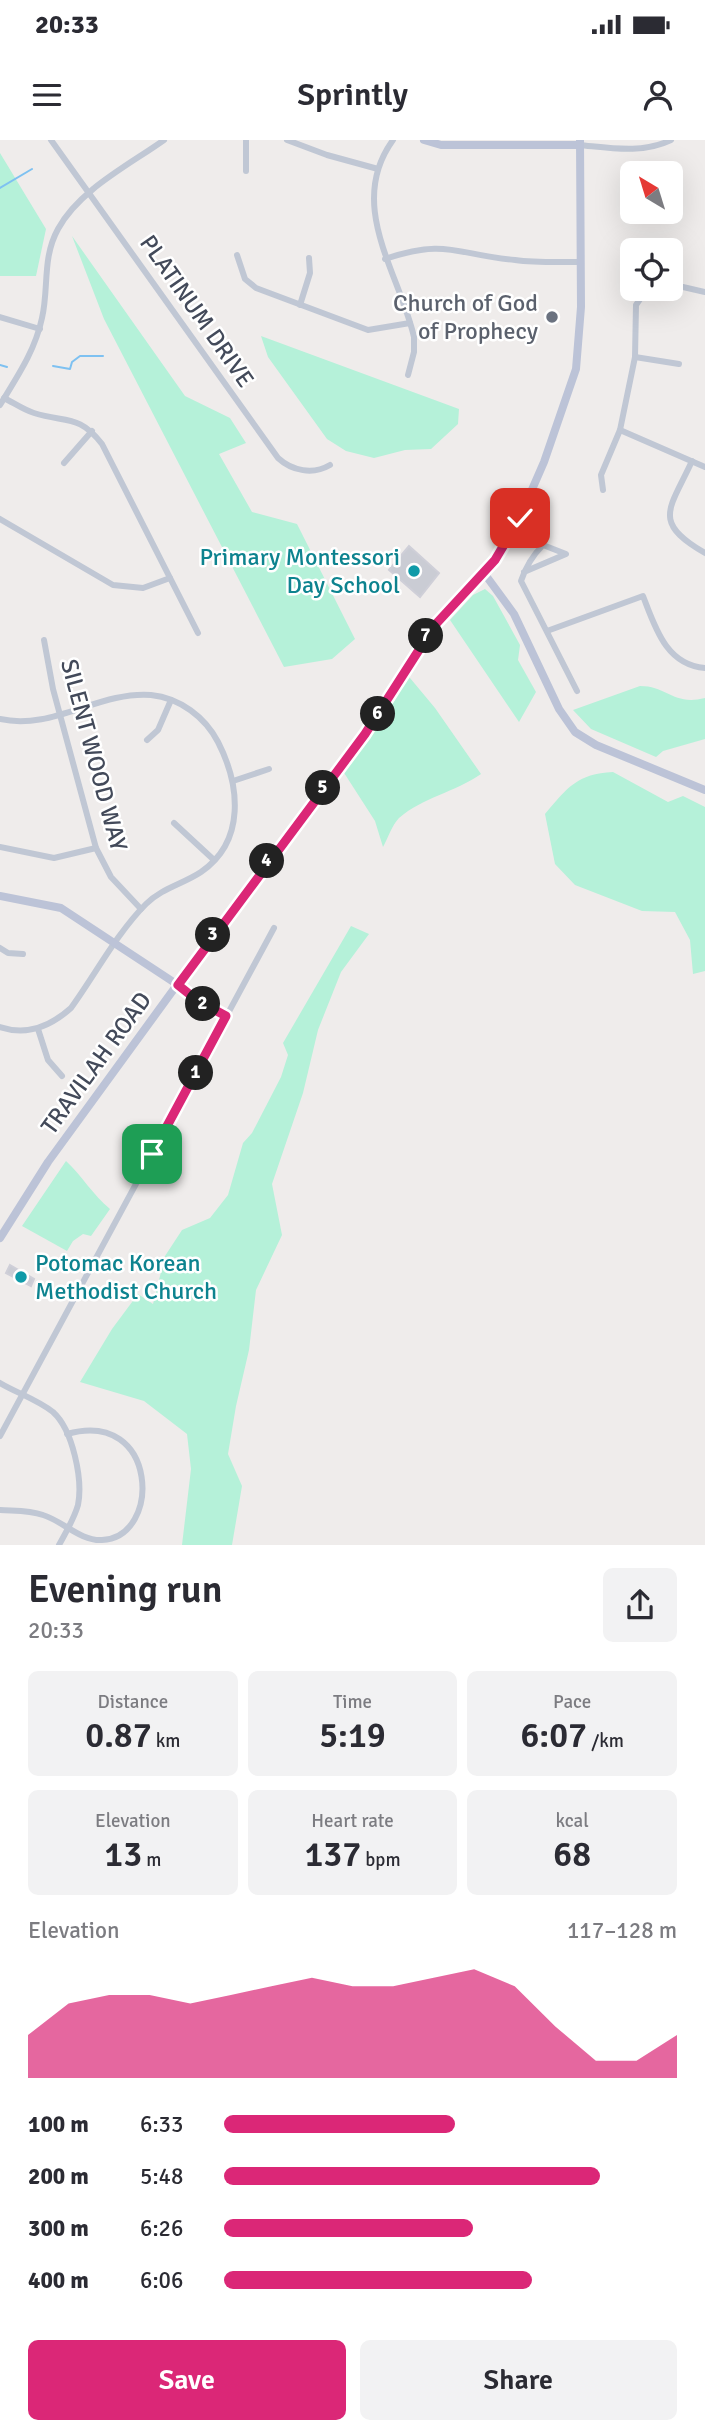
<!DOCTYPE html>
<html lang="en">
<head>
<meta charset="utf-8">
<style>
  body { margin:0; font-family:Signika,sans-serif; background:#f2f2f3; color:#2b2b33; height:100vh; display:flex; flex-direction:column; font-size:26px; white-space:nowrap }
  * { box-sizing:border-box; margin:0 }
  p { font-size:23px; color:#7c7c81 }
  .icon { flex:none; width:38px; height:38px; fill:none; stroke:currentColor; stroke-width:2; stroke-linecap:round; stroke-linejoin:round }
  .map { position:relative; height:1405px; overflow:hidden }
  .sheet { display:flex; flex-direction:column; background:#fff; flex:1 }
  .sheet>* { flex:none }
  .needle { width:46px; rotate:322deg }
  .tools { position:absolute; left:620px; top:21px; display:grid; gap:14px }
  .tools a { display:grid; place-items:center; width:63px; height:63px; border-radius:10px; background:#fff; box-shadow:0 7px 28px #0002; font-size:35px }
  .pin { position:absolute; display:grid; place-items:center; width:60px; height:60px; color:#fff; margin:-30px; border-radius:14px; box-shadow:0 4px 10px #0006 }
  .km { position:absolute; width:35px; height:35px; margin:-18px; border-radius:50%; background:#222; color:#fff; font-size:19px; line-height:35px; text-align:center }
  .round { display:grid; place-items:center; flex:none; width:74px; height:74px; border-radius:10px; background:#f2f2f3 }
  .summary { display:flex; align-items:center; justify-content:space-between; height:119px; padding:0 28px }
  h1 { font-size:38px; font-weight:600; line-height:52px }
  .figures { display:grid; grid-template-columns:repeat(3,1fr); gap:10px; height:119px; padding:7px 28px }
  .figures div { display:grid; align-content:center; border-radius:10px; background:#f2f2f3; text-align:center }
  .figures b { font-size:35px; font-weight:600 }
  .figures small { font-size:19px; font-weight:400 }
  .figures p { font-size:19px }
  .chart { height:196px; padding:14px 28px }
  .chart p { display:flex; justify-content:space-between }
  .chart svg { width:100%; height:126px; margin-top:7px; fill:#db2777; opacity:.7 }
  .cta { display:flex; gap:14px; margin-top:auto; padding:14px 28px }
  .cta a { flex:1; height:80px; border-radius:10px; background:#db2777; color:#fff; font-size:28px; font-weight:600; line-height:80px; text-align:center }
  .cta a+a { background:#f2f2f3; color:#2b2b33 }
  ul { padding:0 28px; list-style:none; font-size:23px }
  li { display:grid; grid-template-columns:112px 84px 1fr; align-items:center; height:52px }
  li i { height:18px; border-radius:9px; background:#db2777 }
  .status { display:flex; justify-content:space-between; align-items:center; height:49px; padding:0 35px; background:#fff; direction:ltr }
  .status svg { height:19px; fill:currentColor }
  header { display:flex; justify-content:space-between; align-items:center; height:91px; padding:0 28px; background:#fff; font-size:32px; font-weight:600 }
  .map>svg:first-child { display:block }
  .green { fill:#b5f1d9 }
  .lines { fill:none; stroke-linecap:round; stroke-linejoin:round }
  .stream { stroke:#7ec1f1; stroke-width:2 }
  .building { fill:#caccd4; stroke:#cfcfd8; stroke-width:2 }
  .street { stroke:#c0c7d4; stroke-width:6 }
  .secondary { stroke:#bcc3d7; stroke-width:8 }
  .route-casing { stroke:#fff; stroke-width:14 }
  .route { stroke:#db2777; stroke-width:9 }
  .worship-dot { fill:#6b7280; stroke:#fff; stroke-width:2.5 }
  .culture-dot { fill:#0f9aa8; stroke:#fff; stroke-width:2.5 }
  .labels { text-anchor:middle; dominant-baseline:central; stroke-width:5; stroke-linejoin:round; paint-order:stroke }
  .worship-label { font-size:24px; fill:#5b616d; stroke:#fff; text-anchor:end }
  .street-label { font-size:24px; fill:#434a5a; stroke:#fff }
  .culture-label { font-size:24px; fill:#0d838f; stroke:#fff; text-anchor:end }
</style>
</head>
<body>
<div class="status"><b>20:33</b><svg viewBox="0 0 49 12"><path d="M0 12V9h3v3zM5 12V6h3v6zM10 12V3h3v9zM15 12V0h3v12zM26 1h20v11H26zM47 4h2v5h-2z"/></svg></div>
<header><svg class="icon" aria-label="menu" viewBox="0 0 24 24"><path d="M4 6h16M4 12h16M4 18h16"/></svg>Sprintly<svg class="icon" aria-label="person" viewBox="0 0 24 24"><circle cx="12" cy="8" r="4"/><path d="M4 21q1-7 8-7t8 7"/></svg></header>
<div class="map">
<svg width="705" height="1405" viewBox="0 0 705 1405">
  <rect width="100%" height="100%" fill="#efeceb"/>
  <g class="green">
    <polygon points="0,13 46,89 36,136 0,136"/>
    <polygon points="72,96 185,256 230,278 246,303 219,314 252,372 297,384 355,499 332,519 284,527 104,179"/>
    <polygon points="261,196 459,269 458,284 431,309 405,310 374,318 346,311 327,299 268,217"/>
    <polygon points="485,449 493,456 520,505 518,520 536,552 519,582 450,480 473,455"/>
    <path d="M405,532L435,568L481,634C455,652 422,658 399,678C392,685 388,698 383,707L375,681L339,625Z"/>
    <path d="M640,546C668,546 673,566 705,558V599L663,611L656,617L591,589L573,570Z"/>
    <path d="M613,632L668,662L683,656L705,667V831L693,834L690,800L675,772L642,771L575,745L555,724L545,674C568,647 577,634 613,632Z"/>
    <polygon points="351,786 369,794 341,832 318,890 303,953 272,1044 282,1095 256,1150 249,1210 236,1266 228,1314 242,1346 232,1405 182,1405 191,1329 187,1294 144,1261 80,1242 112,1189 138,1154 153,1164 165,1116 182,1090 210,1078 228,1055 243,1003 252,993 281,937 288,915 283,903"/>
    <path d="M66,1021C82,1036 93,1055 110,1069L91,1096L83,1094L73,1101L67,1111L22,1086Z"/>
  </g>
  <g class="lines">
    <g class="stream">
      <polyline points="0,48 32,29"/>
      <polyline points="0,225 7,227"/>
      <polyline points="53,226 70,229 72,222 80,216 103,216"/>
    </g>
  </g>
  <g class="building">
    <polygon points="409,406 439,433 420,457 389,430"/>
    <polygon points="10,1125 34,1139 31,1146 6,1133"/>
  </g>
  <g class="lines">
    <g class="street">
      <path d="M51,0L278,318C292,331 313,335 330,325"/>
      <polyline points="287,0 327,15 378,29"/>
      <path d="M393,0C346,65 399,132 414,197V212L408,235"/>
      <path d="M579,5C611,8 642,14 671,0"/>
      <polyline points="246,31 246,0"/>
      <polyline points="237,115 245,139 256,148 368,190 410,183"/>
      <path d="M385,119C447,98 457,115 515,120C536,123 559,122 581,122"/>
      <polyline points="670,144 705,152"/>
      <polyline points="300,165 310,133 309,118"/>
      <polyline points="0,177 40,189"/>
      <polyline points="635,217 679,224"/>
      <path d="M4,258C14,263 24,270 34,273C66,283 79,274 102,304L198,493"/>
      <path d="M0,265C17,237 35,211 42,178C49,148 42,118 58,89C79,50 129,25 164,0"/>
      <polyline points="620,290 705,327"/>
      <path d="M692,321C670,369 651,382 705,413"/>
      <polyline points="64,323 92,291"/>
      <polyline points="603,350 601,335 620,290 635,217 636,165 647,149"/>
      <polyline points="0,379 113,445 143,448 170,438"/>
      <path d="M524,432L566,414L543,405C532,416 526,426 521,441L577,551"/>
      <path d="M547,491L643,456C655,487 666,525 705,528"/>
      <polyline points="44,500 53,549 96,708 111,737 141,769"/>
      <path d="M0,579C52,591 99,551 151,555C180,558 205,577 218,602C240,645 246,701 201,732C183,744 162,748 146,764C117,793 95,835 71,868C51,886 27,896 0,887"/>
      <polyline points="147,600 158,590 171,560"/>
      <polyline points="233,641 269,629"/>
      <polyline points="174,683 214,720"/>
      <polyline points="0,707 54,718 96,708"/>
      <polyline points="0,808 8,813 23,814"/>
      <polyline points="178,845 198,861 226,876"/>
      <polyline points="38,889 48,920 62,936"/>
      <path d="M0,1243C17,1253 38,1260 53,1272C73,1290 83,1340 78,1365C74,1379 66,1392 59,1405"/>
      <polyline points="0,1296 274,788"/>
      <path d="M0,1370C15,1371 29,1370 43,1375C63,1381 80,1401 102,1400C162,1398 159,1268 67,1294"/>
    </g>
    <g class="secondary">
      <polyline points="424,0 441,5 579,5"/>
      <polyline points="484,433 514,474 559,569 575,592 596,605 705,650"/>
      <polyline points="0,756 61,768 178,845"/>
      <polyline points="0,1098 48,1022 265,724 365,594 431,489 495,420 514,391 544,322 576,229 581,167 580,0"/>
    </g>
  </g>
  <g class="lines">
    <defs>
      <polyline id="route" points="152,1014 226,876 198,861 178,845 365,594 435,485 495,420 520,378"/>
    </defs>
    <use href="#route" class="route-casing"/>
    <use href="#route" class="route"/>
  </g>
  <circle class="worship-dot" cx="552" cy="177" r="7"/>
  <g class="culture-dot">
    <circle cx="414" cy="431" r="7"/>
    <circle cx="21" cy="1137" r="7"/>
  </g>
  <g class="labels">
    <g class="worship-label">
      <text x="538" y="163">Church of God<tspan x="538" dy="28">of Prophecy</tspan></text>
    </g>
    <g class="street-label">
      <text transform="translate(197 171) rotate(55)">PLATINUM DRIVE</text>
      <text transform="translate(94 615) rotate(75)">SILENT WOOD WAY</text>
      <text transform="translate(96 923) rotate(-54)">TRAVILAH ROAD</text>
    </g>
    <g class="culture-label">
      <text x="400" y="417">Primary Montessori<tspan x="400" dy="28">Day School</tspan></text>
      <text x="35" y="1123" text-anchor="start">Potomac Korean<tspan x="35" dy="28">Methodist Church</tspan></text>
    </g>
  </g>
</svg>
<div class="tools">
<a><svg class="needle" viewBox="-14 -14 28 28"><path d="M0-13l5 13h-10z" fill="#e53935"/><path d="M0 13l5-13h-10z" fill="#7c7c81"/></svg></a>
<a><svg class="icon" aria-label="locate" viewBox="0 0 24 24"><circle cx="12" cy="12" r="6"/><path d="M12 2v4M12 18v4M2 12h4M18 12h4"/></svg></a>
</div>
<div class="pin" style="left:152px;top:1014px;background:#1e9e55"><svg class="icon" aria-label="arrive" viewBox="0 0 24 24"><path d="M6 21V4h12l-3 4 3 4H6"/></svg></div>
<div class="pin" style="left:520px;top:378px;background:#d93025"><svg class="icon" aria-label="check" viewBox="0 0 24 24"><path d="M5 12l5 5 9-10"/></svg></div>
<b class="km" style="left:196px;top:933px">1</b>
<b class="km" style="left:203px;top:864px">2</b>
<b class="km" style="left:213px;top:795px">3</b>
<b class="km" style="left:267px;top:721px">4</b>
<b class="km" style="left:323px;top:648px">5</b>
<b class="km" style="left:378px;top:574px">6</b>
<b class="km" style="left:426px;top:496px">7</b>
</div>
<section class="sheet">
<div class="summary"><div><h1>Evening run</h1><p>20:33</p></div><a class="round"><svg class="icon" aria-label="share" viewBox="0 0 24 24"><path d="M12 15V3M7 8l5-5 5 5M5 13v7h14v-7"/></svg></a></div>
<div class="figures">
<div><p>Distance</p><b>0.87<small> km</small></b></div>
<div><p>Time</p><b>5:19</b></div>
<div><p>Pace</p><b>6:07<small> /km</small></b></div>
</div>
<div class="figures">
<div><p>Elevation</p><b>13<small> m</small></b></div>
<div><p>Heart rate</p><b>137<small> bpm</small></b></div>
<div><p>kcal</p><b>68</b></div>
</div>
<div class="chart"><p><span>Elevation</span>117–128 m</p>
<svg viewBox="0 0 160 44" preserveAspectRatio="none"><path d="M0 44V29L10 18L20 15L30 15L40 18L50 15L60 12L70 9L80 12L90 12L100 9L110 6L120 12L130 26L140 38L150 38L160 29V44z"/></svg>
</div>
<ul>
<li><b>100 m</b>6:33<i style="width:51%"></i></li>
<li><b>200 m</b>5:48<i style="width:83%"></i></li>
<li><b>300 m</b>6:26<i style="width:55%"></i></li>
<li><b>400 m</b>6:06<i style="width:68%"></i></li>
</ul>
<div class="cta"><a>Save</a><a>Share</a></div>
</section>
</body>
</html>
